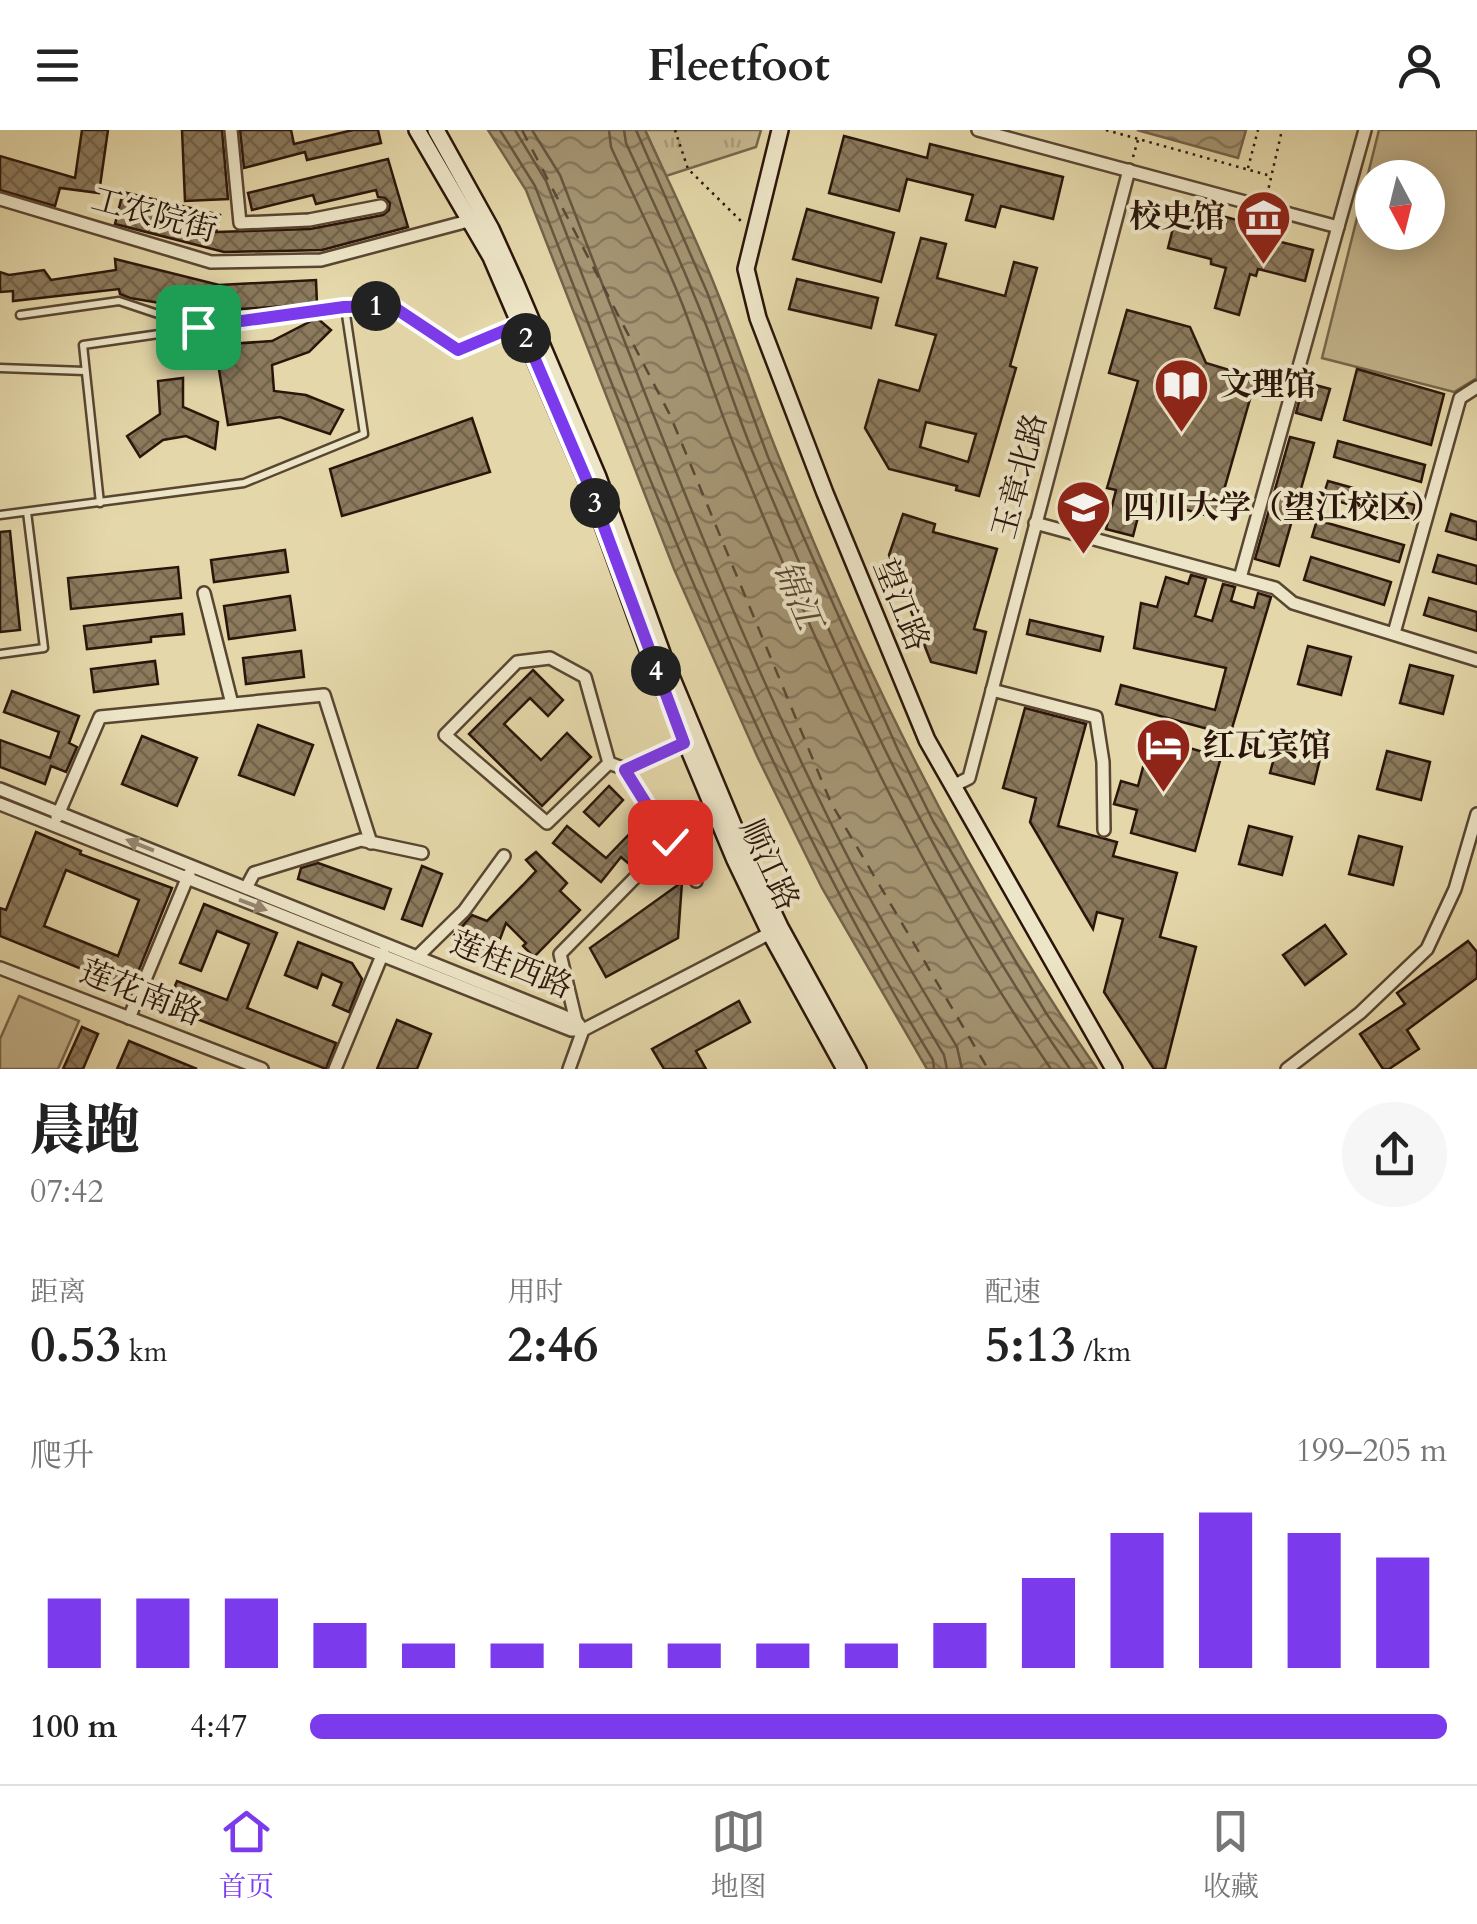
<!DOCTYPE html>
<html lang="zh">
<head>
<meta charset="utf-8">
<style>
  body { margin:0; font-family:Cardo,"Noto Serif SC",serif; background:#f6f6f6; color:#222; height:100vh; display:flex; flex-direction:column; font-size:38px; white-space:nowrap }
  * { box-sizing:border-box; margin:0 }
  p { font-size:32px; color:#767676 }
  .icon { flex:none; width:55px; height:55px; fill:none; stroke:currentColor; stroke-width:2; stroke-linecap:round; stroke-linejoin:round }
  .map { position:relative; height:939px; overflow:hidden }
  .details { display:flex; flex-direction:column; background:#fff; flex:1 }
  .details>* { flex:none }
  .needle { width:65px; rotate:173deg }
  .fabs { position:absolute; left:1355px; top:30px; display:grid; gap:20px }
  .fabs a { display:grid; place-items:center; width:90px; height:90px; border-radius:50%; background:#fff; box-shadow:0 5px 25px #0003; font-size:50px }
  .pin { position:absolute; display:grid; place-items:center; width:85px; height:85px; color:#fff; margin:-42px; border-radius:20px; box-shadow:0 5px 15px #0006 }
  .km { position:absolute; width:50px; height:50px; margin:-25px; border-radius:50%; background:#222; color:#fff; font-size:28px; line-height:50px; text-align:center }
  .round { display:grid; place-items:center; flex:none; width:105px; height:105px; border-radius:52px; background:#f6f6f6 }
  .headline { display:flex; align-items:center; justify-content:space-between; height:170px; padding:0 30px }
  h1 { font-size:55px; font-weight:800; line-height:75px }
  .figures { display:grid; grid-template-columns:repeat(3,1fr); gap:15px; height:170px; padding:10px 30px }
  .figures div { display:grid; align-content:center }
  .figures b { font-size:50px; font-weight:800 }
  .figures small { font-size:28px; font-weight:400 }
  .figures p { font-size:28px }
  .chart { height:280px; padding:20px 30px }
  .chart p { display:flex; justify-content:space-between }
  .chart svg { width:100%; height:180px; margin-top:10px; stroke:#7c3aed; stroke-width:6 }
  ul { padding:0 30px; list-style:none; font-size:32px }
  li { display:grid; grid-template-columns:160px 120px 1fr; align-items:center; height:75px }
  li i { height:25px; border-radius:12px; background:#7c3aed }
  header { display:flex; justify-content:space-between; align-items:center; height:130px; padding:0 30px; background:#fff; font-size:45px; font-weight:800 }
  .tab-bar { display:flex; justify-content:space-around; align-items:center; height:140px; border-top:2px solid #e0e0e0; background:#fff; font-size:28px; color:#767676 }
  .tab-bar a { display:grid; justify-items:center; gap:5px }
  .tab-bar .active { color:#7c3aed }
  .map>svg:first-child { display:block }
  .grass { fill:url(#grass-tufts); stroke:#78664c; stroke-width:2.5 }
  .pitch { fill:#c5b68e; stroke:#78664c; stroke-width:2.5; fill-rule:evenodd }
  .water { fill:url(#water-waves); stroke:#746249; stroke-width:2.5 }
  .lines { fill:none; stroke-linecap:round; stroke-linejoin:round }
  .shore { stroke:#68553e; stroke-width:2.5 }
  .ferry { stroke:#5c4834; stroke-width:2.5; stroke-dasharray:12 10; stroke-linecap:butt }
  .building { fill:url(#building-cross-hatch); stroke:#2b150a; stroke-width:2.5; fill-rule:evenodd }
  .lane-casing { stroke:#594632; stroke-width:11 }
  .street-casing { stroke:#594632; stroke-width:16 }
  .secondary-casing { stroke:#2b150a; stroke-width:20 }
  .path { stroke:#2b150a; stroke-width:2.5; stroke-dasharray:2.5 5; stroke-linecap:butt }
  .lane { stroke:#ede5c7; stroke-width:6 }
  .street { stroke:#ede5c7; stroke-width:11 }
  .secondary { stroke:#ede5c7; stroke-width:15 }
  .oneway { fill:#968772 }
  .route-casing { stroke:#fff; stroke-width:20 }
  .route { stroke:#7c3aed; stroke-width:12 }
  .labels { text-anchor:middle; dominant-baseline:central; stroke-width:8; stroke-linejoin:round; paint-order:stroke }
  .street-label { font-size:32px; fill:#2b150a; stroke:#ede5c7 }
  .poi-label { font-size:32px; font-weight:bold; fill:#2b150a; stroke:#ede5c7; text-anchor:start }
  .water-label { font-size:35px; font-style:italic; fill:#5c4834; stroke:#ede5c7 }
</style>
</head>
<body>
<header><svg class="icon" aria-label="menu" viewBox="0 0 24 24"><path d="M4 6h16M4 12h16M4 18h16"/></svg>Fleetfoot<svg class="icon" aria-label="person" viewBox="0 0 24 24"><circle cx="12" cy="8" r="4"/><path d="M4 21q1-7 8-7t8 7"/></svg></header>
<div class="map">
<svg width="1477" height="939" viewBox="0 0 1477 939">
  <defs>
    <pattern id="grass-tufts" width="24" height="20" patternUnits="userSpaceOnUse" patternTransform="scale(2.5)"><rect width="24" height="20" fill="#c5b68e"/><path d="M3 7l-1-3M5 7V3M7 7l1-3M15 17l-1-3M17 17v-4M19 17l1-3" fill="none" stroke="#a99c79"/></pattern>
    <pattern id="water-waves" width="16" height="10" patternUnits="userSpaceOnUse" patternTransform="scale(2.5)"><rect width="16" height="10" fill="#a59573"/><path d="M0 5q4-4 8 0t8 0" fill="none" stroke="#87785d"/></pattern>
    <pattern id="building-cross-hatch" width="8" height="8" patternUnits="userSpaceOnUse" patternTransform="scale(2.5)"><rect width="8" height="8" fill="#8b7a5d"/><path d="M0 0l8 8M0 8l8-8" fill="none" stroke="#72634b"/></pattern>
  </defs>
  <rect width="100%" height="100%" fill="#e4d7a9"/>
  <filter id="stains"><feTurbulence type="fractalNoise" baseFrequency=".002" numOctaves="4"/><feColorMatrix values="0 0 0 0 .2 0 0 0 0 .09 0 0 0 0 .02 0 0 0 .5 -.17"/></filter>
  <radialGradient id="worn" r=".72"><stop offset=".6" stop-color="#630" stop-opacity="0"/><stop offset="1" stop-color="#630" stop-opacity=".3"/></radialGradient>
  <polygon class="grass" points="645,0 761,0 756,17 666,46"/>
  <g class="pitch">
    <path d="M1379,0H1477V248L1454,262L1322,228ZM1372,48H1428V102H1372Z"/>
    <polygon points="19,866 79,891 58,939 0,939 0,909"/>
  </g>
  <g class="water">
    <path d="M488,0H645C669,53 695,105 716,159C738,213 755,268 777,322C862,538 965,748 1097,939H927L822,758L757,626L674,439L526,60Z"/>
    <polygon points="1137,0 1246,0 1238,28"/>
  </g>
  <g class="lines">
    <g class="shore">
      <path d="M500,0L535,56C651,357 765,654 933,930L934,939"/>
      <path d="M515,0L546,51C637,286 725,524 842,748C873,808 909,866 944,925L947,939"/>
      <path d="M532,0L560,45C651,279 739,516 854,739C886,800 922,859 957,917L962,939"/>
      <path d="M609,0L611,17C635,70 662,122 683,176C704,231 721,286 744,340C829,547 923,754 1051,939"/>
      <path d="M624,0L626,13C649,63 673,113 694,165C718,221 734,279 758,335C845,545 940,752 1070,939"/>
      <polyline points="636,0 707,162 768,327 898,620 933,691 1046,883 1085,939"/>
    </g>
    <polyline class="ferry" points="522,0 670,285 831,673 988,939"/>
  </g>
  <g class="building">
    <polygon points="82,0 108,0 99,63 60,58 55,76 0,60 0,26 75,48"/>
    <polygon points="182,0 222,0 228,69 185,71"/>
    <polygon points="240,0 291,0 294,14 353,0 378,0 381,13 307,30 305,22 244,38"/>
    <polygon points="844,6 927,28 930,14 1063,47 1053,89 1001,76 995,97 966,90 973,65 907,49 899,81 829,63"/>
    <polygon points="388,29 408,97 322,120 224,122 115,94 123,62 220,85 216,102 310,99 383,85 389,80 390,73 385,68 378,67 376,60 316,74 313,65 252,80 248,63"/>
    <polygon points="807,79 894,103 881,152 793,129"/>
    <polygon points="1176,86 1219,97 1222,86 1263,97 1261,107 1313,120 1305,151 1258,139 1256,146 1250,144 1239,185 1215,178 1226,138 1211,134 1211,129 1168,118"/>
    <path d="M921,108L946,114L937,148L1005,166L1014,132L1037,138L1010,236L1016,238L979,366L956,360L957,356L889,339L865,298L879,250L919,261L936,205L896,195ZM926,292L976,304L968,332L920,317Z"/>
    <polygon points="115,129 219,155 316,150 317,174 226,180 226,184 130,168 120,164 119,159 13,171 13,161 0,162 0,142 9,145 44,140 51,150 116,140"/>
    <polygon points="797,149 878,168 871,198 789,179"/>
    <polygon points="1127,180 1190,197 1206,233 1256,248 1216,388 1143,368 1133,406 1106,399 1116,360 1107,358 1138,251 1109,243"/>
    <polygon points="317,188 331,200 309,222 272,235 274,261 306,265 343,280 330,304 280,287 228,295 215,215 272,211"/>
    <polygon points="1357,239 1444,264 1431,315 1344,290"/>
    <polygon points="183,248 183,277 218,292 215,319 186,306 163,310 140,327 127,306 160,284 158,251"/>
    <polygon points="1304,252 1330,259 1321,290 1296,283"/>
    <polygon points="472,288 490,342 342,386 330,339"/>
    <polygon points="1290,307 1314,313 1279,436 1255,429"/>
    <polygon points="1338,311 1425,335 1421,352 1334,327"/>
    <polygon points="1328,351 1415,375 1410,392 1323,367"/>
    <polygon points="903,384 935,394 933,402 997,419 974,499 986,502 976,543 931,532 889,425"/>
    <polygon points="1451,384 1477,392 1477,410 1446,401"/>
    <polygon points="1317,390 1404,415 1399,432 1312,407"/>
    <polygon points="10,401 20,500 0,502 0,402"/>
    <polygon points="285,420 288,442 214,452 211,430"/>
    <polygon points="1438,425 1477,436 1477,454 1433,442"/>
    <polygon points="1311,427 1391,452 1384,475 1304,450"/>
    <polygon points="178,437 181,468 71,479 68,448"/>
    <polygon points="1191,445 1206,449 1195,486 1212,491 1223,454 1235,457 1231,471 1254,478 1258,463 1271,467 1230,605 1116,574 1121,555 1215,580 1226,538 1134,518 1141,473 1157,477 1166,447 1188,454"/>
    <polygon points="290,466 295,500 229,509 224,476"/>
    <polygon points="1429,468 1477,482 1477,501 1424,485"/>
    <polygon points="182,484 184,504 151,507 151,512 87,519 84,496"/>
    <polygon points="1030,490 1103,507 1100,521 1027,504"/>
    <polygon points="1308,516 1351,527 1341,565 1298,554"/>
    <polygon points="301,521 304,547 246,554 243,528"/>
    <polygon points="155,531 158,554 94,562 91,539"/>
    <polygon points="1410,535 1453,546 1443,584 1400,573"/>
    <polygon points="533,540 563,570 548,586 530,568 504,594 541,630 567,603 591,627 542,676 469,604"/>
    <polygon points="12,561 79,586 69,613 77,617 66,642 51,636 45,654 0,637 0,610 50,628 59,602 4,582"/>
    <polygon points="1025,578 1086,594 1058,696 1117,712 1113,726 1177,743 1160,807 1196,817 1165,939 1154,939 1104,862 1123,789 1097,782 1093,799 1030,692 1036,668 1003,658"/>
    <polygon points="258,595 313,615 294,665 239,645"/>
    <polygon points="1280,605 1323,616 1314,654 1270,643"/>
    <polygon points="142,606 197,628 177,676 122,654"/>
    <polygon points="1151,607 1221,627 1195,721 1131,703 1137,680 1114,674 1121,651 1138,656"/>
    <polygon points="1387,621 1430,632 1421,670 1377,659"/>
    <polygon points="609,656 623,670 599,696 584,682"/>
    <polygon points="639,694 653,708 628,733 621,727 601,752 553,713 567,696 606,728"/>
    <polygon points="1249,696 1292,707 1282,745 1239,734"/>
    <path d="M36,702L81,721L80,724L172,758L130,862L108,854L109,850L0,806V778L6,780ZM66,740L139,770L118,826L44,796Z"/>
    <polygon points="1359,706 1402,717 1393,755 1349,744"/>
    <polygon points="536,722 567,753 560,761 580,780 534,827 523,816 526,813 506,793 500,809 494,807 488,822 452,808 472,785 487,791 523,755 536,741 526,730"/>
    <polygon points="318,733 391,759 384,779 298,749 301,738"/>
    <polygon points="422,736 442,744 422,796 402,789"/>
    <polygon points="682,752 678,808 606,847 590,818"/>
    <polygon points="204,774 277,803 247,878 336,913 326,939 166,877 177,851 227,870 249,814 217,801 201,841 180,833"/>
    <polygon points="1325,795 1346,824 1305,855 1283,825"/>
    <polygon points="1468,811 1477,822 1477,848 1407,900 1419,919 1389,939 1383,939 1360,904 1405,874 1397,863"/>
    <polygon points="298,812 352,833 362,849 349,882 333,875 342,853 322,844 317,858 285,845"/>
    <polygon points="739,871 750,892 696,921 706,939 664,939 652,919"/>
    <polygon points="397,890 431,904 417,939 377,939"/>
    <polygon points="82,897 98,904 83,939 63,939"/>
    <polygon points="129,911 197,939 117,939"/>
  </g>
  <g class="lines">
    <defs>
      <g id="lane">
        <polyline points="20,185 119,171 197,197"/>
        <polyline points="0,238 85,241"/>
        <polyline points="100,373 83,215 345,177 392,176 458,220 519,195"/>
        <polyline points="0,385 244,353 364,304 345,178"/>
        <polyline points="0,524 44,518 27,382"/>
      </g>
      <g id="street">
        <polyline points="231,0 240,93 309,90 381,76"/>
        <polyline points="978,0 1338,97"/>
        <polyline points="0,69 211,132 321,130 472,90"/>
        <polyline points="1035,393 1275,458 1293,473 1477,530"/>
        <polyline points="1240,448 1365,0"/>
        <polyline points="204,463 232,574"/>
        <polyline points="1394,503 1460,268 1477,257"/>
        <polyline points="992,560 1096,587 1103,632 1104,700"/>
        <polyline points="609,633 585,547 550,528 517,532 445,605 547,693 609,633 625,639 684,613"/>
        <polyline points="625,639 696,751"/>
        <polyline points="953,656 969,648 1129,40"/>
        <polyline points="0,659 576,891 583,900"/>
        <polyline points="0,674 571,900 583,900"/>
        <polyline points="57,687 100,587 324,565 371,713"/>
        <polyline points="246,758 254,743 361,710 422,723"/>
        <polyline points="417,827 464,781 504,726"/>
        <polyline points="0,838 262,939"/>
        <polyline points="129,888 189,744"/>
        <polyline points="576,891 560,824 670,712"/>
        <polyline points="335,939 383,823"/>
        <polyline points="569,939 583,900 774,801"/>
        <polyline points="1287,939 1360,883 1427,819 1455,759 1477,684"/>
      </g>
      <g id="secondary">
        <polyline points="417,0 491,127 587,351 654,536 735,730 770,803 845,939"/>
        <polyline points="436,0 491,99 515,152 598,347 666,534 744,721 780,797 858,939"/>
        <polyline points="780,0 746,139 758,188 825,363 927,610 1114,939"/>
      </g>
    </defs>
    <use href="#lane" class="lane-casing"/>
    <use href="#street" class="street-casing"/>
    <use href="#secondary" class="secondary-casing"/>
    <g class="path">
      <polyline points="675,0 688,39 743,93"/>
      <polyline points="1106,0 1271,46"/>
      <polyline points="1133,27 1138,10"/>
      <polyline points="1248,38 1258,0"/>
      <polyline points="1267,65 1282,0"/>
    </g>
    <use href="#lane" class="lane"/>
    <use href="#street" class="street"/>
    <use href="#secondary" class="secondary"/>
  </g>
  <defs><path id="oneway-solid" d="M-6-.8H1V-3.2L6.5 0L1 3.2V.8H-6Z" transform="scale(2.5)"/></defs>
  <g class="oneway">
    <use href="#oneway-solid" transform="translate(140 715) rotate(-158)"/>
    <use href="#oneway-solid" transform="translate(253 775) rotate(21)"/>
  </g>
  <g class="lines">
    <defs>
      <polyline id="route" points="198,197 344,177 392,176 458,220 520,194 587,351 684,613 625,640 670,712"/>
    </defs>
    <use href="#route" class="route-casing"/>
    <use href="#route" class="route"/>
  </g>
  <defs>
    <symbol id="museum-pin" viewBox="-11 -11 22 30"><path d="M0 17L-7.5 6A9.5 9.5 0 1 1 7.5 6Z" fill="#8f2418" stroke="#ede5c7"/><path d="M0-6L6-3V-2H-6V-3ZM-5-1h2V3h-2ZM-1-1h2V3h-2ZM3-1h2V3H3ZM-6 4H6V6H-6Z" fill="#fff"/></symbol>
    <symbol id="library-pin" viewBox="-11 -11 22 30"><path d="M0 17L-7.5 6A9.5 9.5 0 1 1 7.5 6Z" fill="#8f2418" stroke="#ede5c7"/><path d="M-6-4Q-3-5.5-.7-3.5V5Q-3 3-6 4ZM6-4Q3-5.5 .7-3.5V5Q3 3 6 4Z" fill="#fff"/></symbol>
    <symbol id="university-pin" viewBox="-11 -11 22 30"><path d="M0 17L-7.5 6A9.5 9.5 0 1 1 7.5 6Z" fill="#8f2418" stroke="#ede5c7"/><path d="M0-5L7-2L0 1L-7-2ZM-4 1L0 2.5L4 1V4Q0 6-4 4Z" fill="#fff"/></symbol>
    <symbol id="hotel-pin" viewBox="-11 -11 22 30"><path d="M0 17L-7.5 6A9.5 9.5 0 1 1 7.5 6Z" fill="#8f2418" stroke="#ede5c7"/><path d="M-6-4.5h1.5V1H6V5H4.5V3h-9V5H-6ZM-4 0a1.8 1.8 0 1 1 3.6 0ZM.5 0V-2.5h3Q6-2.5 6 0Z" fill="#fff"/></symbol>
  </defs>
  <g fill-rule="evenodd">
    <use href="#museum-pin" x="1232" y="56" width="63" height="86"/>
    <use href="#library-pin" x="1150" y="224" width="63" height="86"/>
    <use href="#university-pin" x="1052" y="346" width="63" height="86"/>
    <use href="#hotel-pin" x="1132" y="584" width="63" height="86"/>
  </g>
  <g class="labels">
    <g class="street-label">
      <text transform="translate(154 85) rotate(15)">工农院街</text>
      <text transform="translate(1020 346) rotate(-75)">玉章北路</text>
      <text transform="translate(901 475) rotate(68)">望江路</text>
      <text transform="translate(769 735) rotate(65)">顺江路</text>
      <text transform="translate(511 835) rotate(22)">莲桂西路</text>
      <text transform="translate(141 863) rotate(21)">莲花南路</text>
    </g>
    <g class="poi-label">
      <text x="1225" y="87" text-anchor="end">校史馆</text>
      <text x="1220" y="255">文理馆</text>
      <text x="1123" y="378">四川大学（望江校区）</text>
      <text x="1203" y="616">红瓦宾馆</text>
    </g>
    <g class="water-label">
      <text transform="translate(797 465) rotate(67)">锦江</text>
    </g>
  </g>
  <rect width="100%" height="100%" filter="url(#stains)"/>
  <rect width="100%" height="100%" fill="url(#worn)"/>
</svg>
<div class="fabs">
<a><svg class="needle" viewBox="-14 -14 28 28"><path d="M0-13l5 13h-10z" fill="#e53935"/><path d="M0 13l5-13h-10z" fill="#767676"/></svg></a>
</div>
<div class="pin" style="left:198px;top:197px;background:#1e9e55"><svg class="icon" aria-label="arrive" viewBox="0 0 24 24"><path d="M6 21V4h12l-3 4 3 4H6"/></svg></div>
<div class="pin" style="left:670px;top:712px;background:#d93025"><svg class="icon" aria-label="check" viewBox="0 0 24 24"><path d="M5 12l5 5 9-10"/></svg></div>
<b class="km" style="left:376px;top:176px">1</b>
<b class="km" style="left:526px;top:208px">2</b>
<b class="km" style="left:595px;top:373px">3</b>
<b class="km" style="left:656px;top:541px">4</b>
</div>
<section class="details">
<div class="headline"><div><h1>晨跑</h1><p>07:42</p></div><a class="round"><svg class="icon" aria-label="share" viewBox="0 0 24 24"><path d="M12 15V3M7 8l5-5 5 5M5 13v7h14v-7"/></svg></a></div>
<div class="figures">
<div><p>距离</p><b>0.53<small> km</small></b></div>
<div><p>用时</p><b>2:46</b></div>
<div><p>配速</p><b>5:13<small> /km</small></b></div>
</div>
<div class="chart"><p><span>爬升</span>199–205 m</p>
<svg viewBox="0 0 160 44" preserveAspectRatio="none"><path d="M5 44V27M15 44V27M25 44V27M35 44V33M45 44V38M55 44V38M65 44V38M75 44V38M85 44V38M95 44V38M105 44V33M115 44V22M125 44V11M135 44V6M145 44V11M155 44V17"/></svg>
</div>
<ul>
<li><b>100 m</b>4:47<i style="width:100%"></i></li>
</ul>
</section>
<nav class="tab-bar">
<a class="active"><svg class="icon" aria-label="home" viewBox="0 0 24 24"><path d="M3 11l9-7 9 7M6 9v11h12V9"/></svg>首页</a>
<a><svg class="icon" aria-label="map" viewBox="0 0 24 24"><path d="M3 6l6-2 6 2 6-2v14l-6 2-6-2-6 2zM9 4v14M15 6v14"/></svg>地图</a>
<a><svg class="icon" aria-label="saved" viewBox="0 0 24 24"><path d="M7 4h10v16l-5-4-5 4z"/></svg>收藏</a>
</nav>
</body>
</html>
